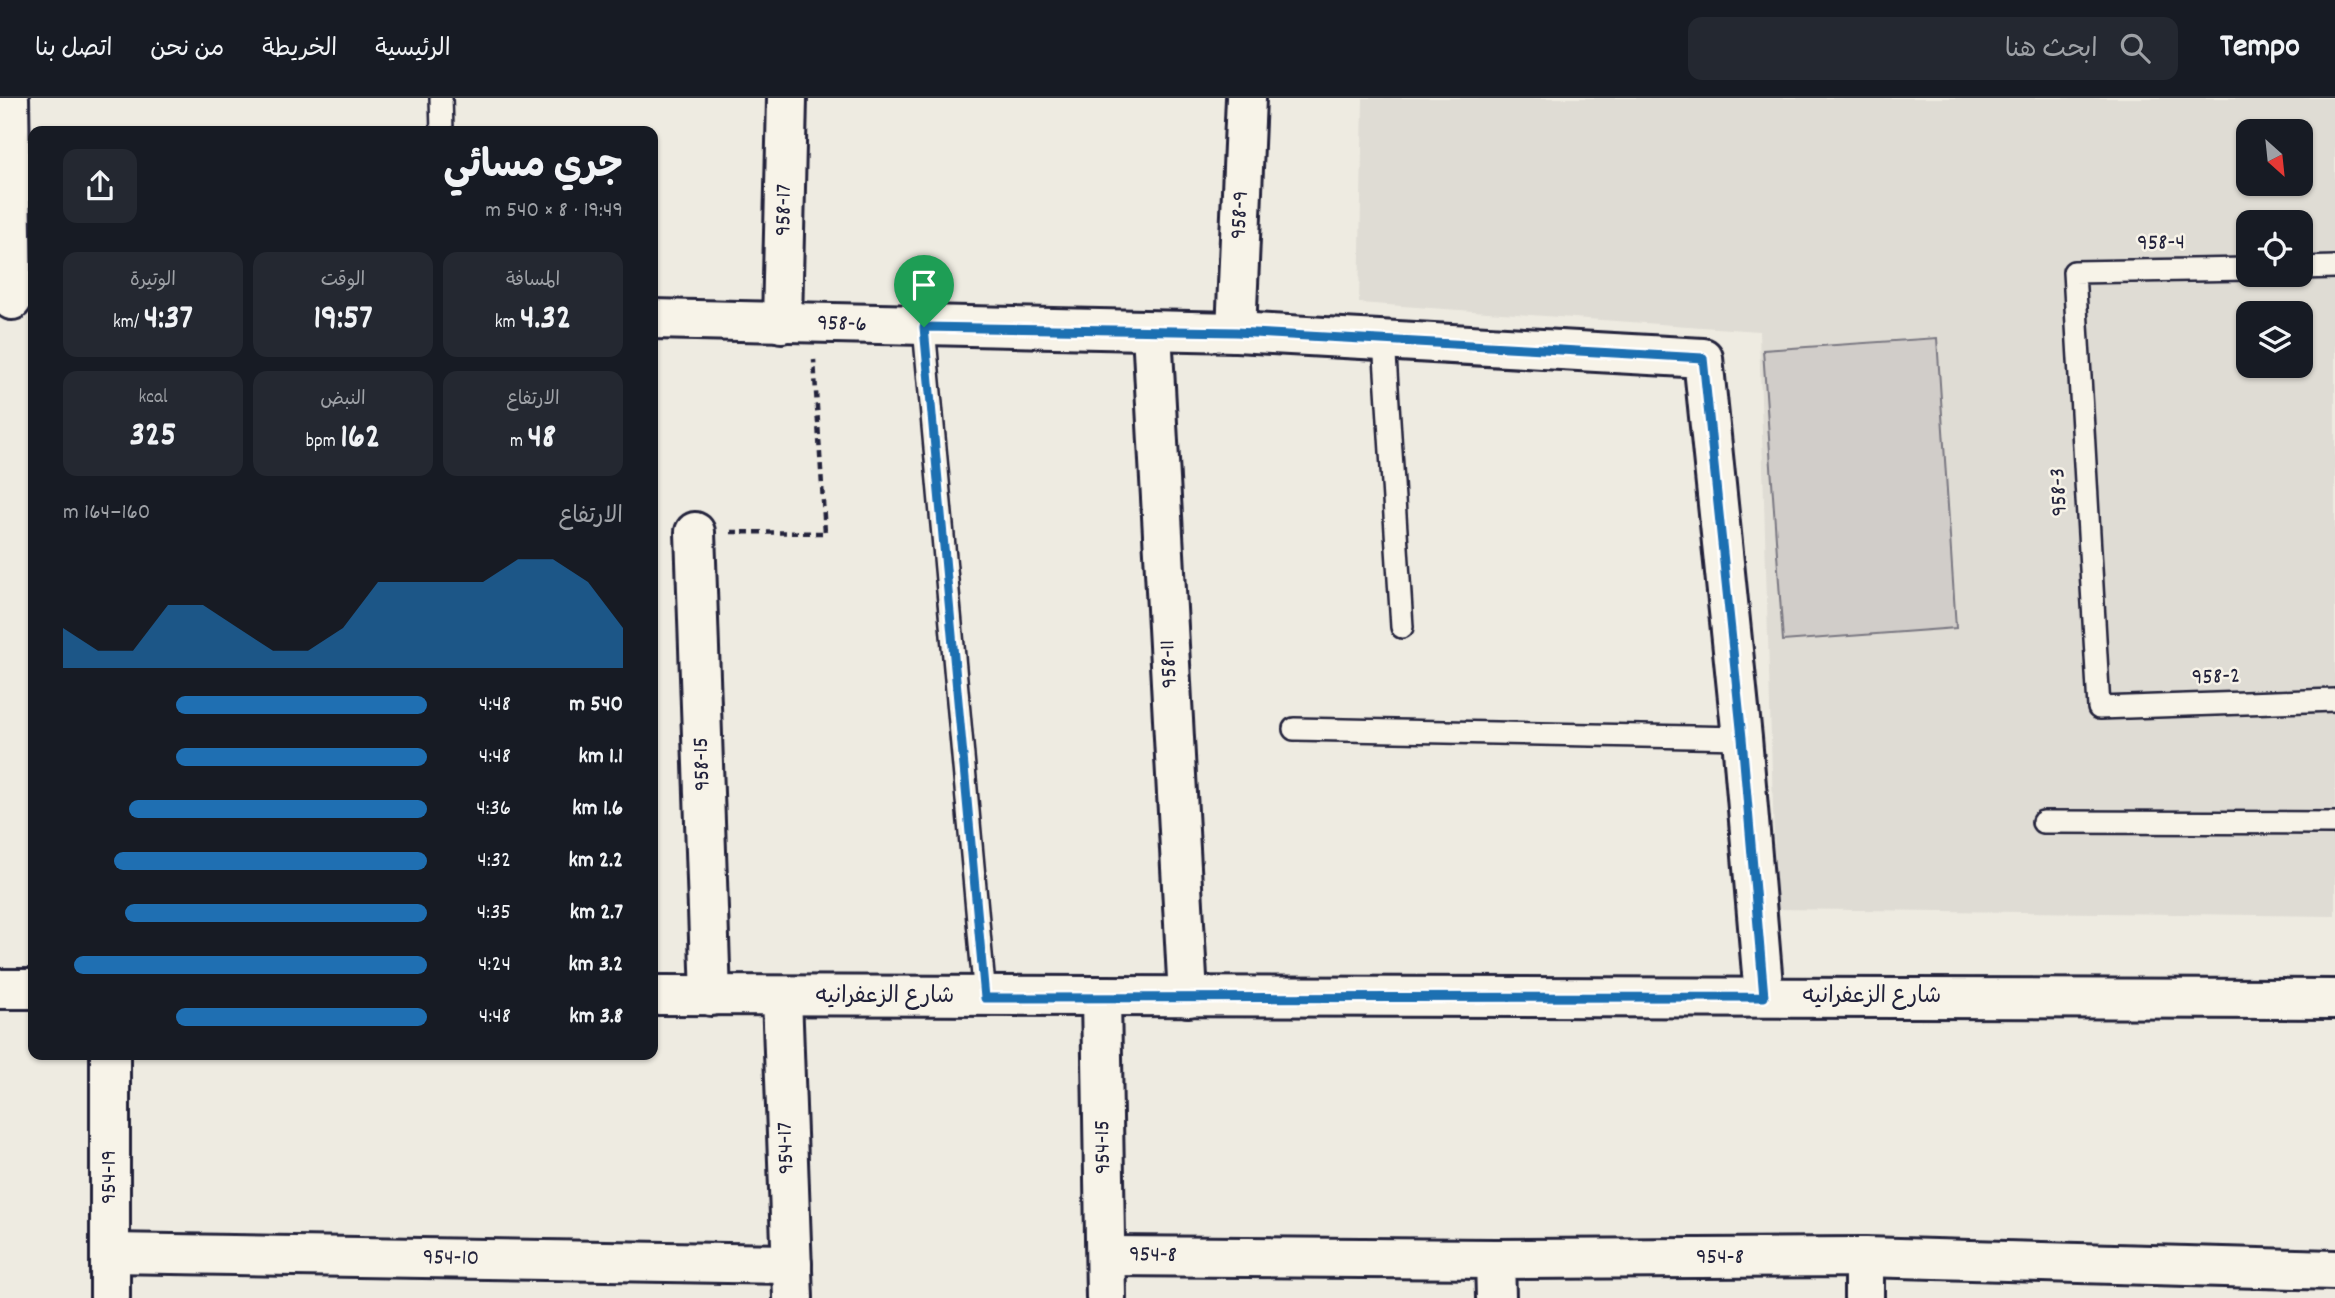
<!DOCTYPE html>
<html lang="ar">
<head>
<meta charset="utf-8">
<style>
  body { margin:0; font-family:Dekko,"Playpen Sans Arabic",sans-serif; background:#242831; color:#f1f3f6; direction:rtl; height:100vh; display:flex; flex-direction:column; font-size:26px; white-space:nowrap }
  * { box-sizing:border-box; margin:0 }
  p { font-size:23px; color:#9ea1a6 }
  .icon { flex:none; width:38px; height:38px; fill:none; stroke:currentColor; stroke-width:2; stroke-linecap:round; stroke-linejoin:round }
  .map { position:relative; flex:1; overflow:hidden; direction:ltr }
  .drawer { position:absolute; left:28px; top:28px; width:630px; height:934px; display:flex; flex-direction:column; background:#171b24; border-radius:14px; box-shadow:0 2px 5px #0004; direction:rtl }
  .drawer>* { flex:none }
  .needle { width:46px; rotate:153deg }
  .controls { position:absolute; left:2236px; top:21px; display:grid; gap:14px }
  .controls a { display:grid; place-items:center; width:77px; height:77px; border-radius:14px; background:#171b24; box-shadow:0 2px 5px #0004; font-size:35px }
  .pin { position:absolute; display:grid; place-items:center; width:60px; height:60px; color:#fff; margin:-72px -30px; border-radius:50% 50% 50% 0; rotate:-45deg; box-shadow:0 0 7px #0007 }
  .pin .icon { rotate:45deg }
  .round { display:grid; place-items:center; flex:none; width:74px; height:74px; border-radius:14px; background:#242831 }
  .head { display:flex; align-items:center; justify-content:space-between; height:119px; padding:0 35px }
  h1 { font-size:38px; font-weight:700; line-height:52px }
  .stats { display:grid; grid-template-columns:repeat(3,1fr); gap:10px; height:119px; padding:7px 35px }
  .stats div { display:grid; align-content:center; border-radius:14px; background:#242831; text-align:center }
  .stats b { font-size:35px; font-weight:700 }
  .stats small { font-size:19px; font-weight:400 }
  .stats p { font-size:19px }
  .chart { height:196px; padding:14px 35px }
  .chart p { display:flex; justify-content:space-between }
  .chart svg { width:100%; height:126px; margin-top:7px; fill:#1f6fb2; opacity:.7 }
  ul { padding:0 35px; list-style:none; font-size:23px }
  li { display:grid; grid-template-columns:112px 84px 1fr; align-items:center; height:52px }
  li i { height:18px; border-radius:9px; background:#1f6fb2 }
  header { display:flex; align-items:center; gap:42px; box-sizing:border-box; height:98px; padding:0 35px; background:#171b24; border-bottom:2px solid #363941 }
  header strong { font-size:33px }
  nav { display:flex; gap:38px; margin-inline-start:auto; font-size:24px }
  .search { width:490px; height:63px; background:#242831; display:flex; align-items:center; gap:18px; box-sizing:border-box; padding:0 24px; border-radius:14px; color:#9ea1a6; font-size:26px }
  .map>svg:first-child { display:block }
  .built { fill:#dfdcd4; fill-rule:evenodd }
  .green { fill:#d1cdc9; stroke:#7a7882; stroke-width:2 }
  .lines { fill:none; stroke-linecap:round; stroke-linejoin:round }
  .service-casing { stroke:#22223b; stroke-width:26 }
  .minor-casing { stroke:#22223b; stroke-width:44 }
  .tertiary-casing { stroke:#22223b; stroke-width:44 }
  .path { stroke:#22223b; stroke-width:4.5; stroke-dasharray:7 5; stroke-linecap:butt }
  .service { stroke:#f7f3e8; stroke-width:21 }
  .minor { stroke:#f7f3e8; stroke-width:38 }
  .tertiary { stroke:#f7f3e8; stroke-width:38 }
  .route-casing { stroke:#fff; stroke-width:14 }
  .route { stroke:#1f6fb2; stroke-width:9 }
  .labels { text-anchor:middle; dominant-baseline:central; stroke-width:5; stroke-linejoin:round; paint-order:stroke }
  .street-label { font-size:23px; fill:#22223b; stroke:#f7f3e8 }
</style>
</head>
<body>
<header>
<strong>Tempo</strong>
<div class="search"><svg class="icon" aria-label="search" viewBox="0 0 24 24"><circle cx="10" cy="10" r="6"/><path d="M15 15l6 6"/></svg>ابحث هنا</div>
<nav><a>الرئيسية</a><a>الخريطة</a><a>من نحن</a><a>اتصل بنا</a></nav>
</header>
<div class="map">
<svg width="2335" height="1200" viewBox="0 0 2335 1200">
  <rect width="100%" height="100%" fill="#eeebe1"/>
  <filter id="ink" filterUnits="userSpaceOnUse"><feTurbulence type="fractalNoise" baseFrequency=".0143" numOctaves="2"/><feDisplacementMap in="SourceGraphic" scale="14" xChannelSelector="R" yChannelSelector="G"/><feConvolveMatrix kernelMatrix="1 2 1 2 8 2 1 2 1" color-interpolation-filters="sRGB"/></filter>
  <g filter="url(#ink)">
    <path class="built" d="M1363,0H2335V818L1776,811L1759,233L1359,205ZM2249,33H2301V86H2249ZM2249,124H2301V177H2249ZM2249,215H2301V268H2249Z"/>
    <polygon class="green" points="1937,240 1956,530 1783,543 1763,252"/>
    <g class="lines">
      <defs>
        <g id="service">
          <polyline points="441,0 442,33"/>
          <polyline points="2301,170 2335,169"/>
          <polyline points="2249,171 2074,174 2099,610 2335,602"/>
          <polyline points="924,229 985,900"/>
          <polyline points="1384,242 1402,529"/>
          <polyline points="1294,631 1742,640"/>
          <polyline points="2043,724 2335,725"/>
        </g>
        <g id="minor">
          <polyline points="9,0 12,202"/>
          <polyline points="653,221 1236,234 1703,260 1742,640 1764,899"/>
          <polyline points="782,225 787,0"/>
          <polyline points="1152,233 1188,899"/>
          <polyline points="1236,234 1246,0"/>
          <polyline points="695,434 711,898"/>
          <polyline points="782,899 793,1200"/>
          <polyline points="1101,899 1106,1200"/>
          <polyline points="110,1155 792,1166"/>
          <polyline points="1106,1158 1495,1161 1864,1159 2335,1172"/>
          <polyline points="1864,1159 1864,1200"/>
          <polyline points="1495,1161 1496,1200"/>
          <polyline points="110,1200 110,957"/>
        </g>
        <g id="tertiary">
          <polyline points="0,891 33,891"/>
          <polyline points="653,897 2335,901"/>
        </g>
      </defs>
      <use href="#service" class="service-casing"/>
      <use href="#minor" class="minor-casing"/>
      <use href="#tertiary" class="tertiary-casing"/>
      <polyline class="path" points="731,434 825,435 814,262"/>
      <use href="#service" class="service"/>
      <use href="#minor" class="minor"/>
      <use href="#tertiary" class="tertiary"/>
    </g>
  </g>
  <g class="lines" filter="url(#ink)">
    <defs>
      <polygon id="route" points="924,229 1236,234 1703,260 1742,640 1764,899 985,900"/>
    </defs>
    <use href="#route" class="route-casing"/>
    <use href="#route" class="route"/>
  </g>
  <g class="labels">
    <g class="street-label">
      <text transform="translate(785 112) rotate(-89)">958-17</text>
      <text transform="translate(1241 117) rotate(-87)">958-9</text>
      <text transform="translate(2161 146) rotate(-1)">958-4</text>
      <text transform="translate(842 227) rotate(2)">958-6</text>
      <text transform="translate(2060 394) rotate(-93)">958-3</text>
      <text transform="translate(1170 566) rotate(-93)">958-11</text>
      <text transform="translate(2216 580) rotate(-2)">958-2</text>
      <text transform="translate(703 666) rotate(-92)">958-15</text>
      <text x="885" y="899">شارع الزعفرانيه</text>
      <text x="1872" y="899">شارع الزعفرانيه</text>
      <text transform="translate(1104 1049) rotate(-91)">954-15</text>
      <text transform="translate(787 1050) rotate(-92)">954-17</text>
      <text transform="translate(110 1079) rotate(-90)">954-19</text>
      <text transform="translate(1153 1158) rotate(1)">954-8</text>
      <text x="1720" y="1160">954-8</text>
      <text transform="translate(451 1161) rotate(1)">954-10</text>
    </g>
  </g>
</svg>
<div class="controls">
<a><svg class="needle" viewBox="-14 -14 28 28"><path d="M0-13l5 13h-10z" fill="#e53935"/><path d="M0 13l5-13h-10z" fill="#9ea1a6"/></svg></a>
<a><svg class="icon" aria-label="locate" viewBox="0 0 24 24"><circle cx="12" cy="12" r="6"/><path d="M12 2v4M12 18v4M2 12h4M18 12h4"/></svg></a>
<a><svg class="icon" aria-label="layers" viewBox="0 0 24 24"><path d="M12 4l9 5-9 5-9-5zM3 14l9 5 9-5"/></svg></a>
</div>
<div class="pin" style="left:924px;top:229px;background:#1e9e55"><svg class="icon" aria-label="arrive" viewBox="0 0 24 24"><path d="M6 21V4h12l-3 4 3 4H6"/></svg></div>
<section class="drawer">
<div class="head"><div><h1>جري مسائي</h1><p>19:49 · 8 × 540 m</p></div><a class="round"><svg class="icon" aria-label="share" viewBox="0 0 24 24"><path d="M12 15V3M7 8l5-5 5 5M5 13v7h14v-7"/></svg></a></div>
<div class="stats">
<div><p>المسافة</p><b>4.32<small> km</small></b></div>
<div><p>الوقت</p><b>19:57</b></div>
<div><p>الوتيرة</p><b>4:37<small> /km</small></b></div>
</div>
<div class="stats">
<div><p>الارتفاع</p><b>48<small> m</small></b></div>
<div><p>النبض</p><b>162<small> bpm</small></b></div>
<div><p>kcal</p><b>325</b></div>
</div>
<div class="chart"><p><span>الارتفاع</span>160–164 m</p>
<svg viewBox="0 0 160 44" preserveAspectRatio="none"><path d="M0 44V30L10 38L20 38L30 22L40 22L50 30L60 38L70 38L80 30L90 14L100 14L110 14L120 14L130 6L140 6L150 14L160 30V44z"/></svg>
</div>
<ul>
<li><b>540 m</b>4:48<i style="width:69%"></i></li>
<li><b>1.1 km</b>4:48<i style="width:69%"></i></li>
<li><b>1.6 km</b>4:36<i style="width:82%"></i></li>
<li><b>2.2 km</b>4:32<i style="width:86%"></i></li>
<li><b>2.7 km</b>4:35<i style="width:83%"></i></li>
<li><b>3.2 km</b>4:24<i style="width:97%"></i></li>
<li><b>3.8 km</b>4:48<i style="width:69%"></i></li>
</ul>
</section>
</div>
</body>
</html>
